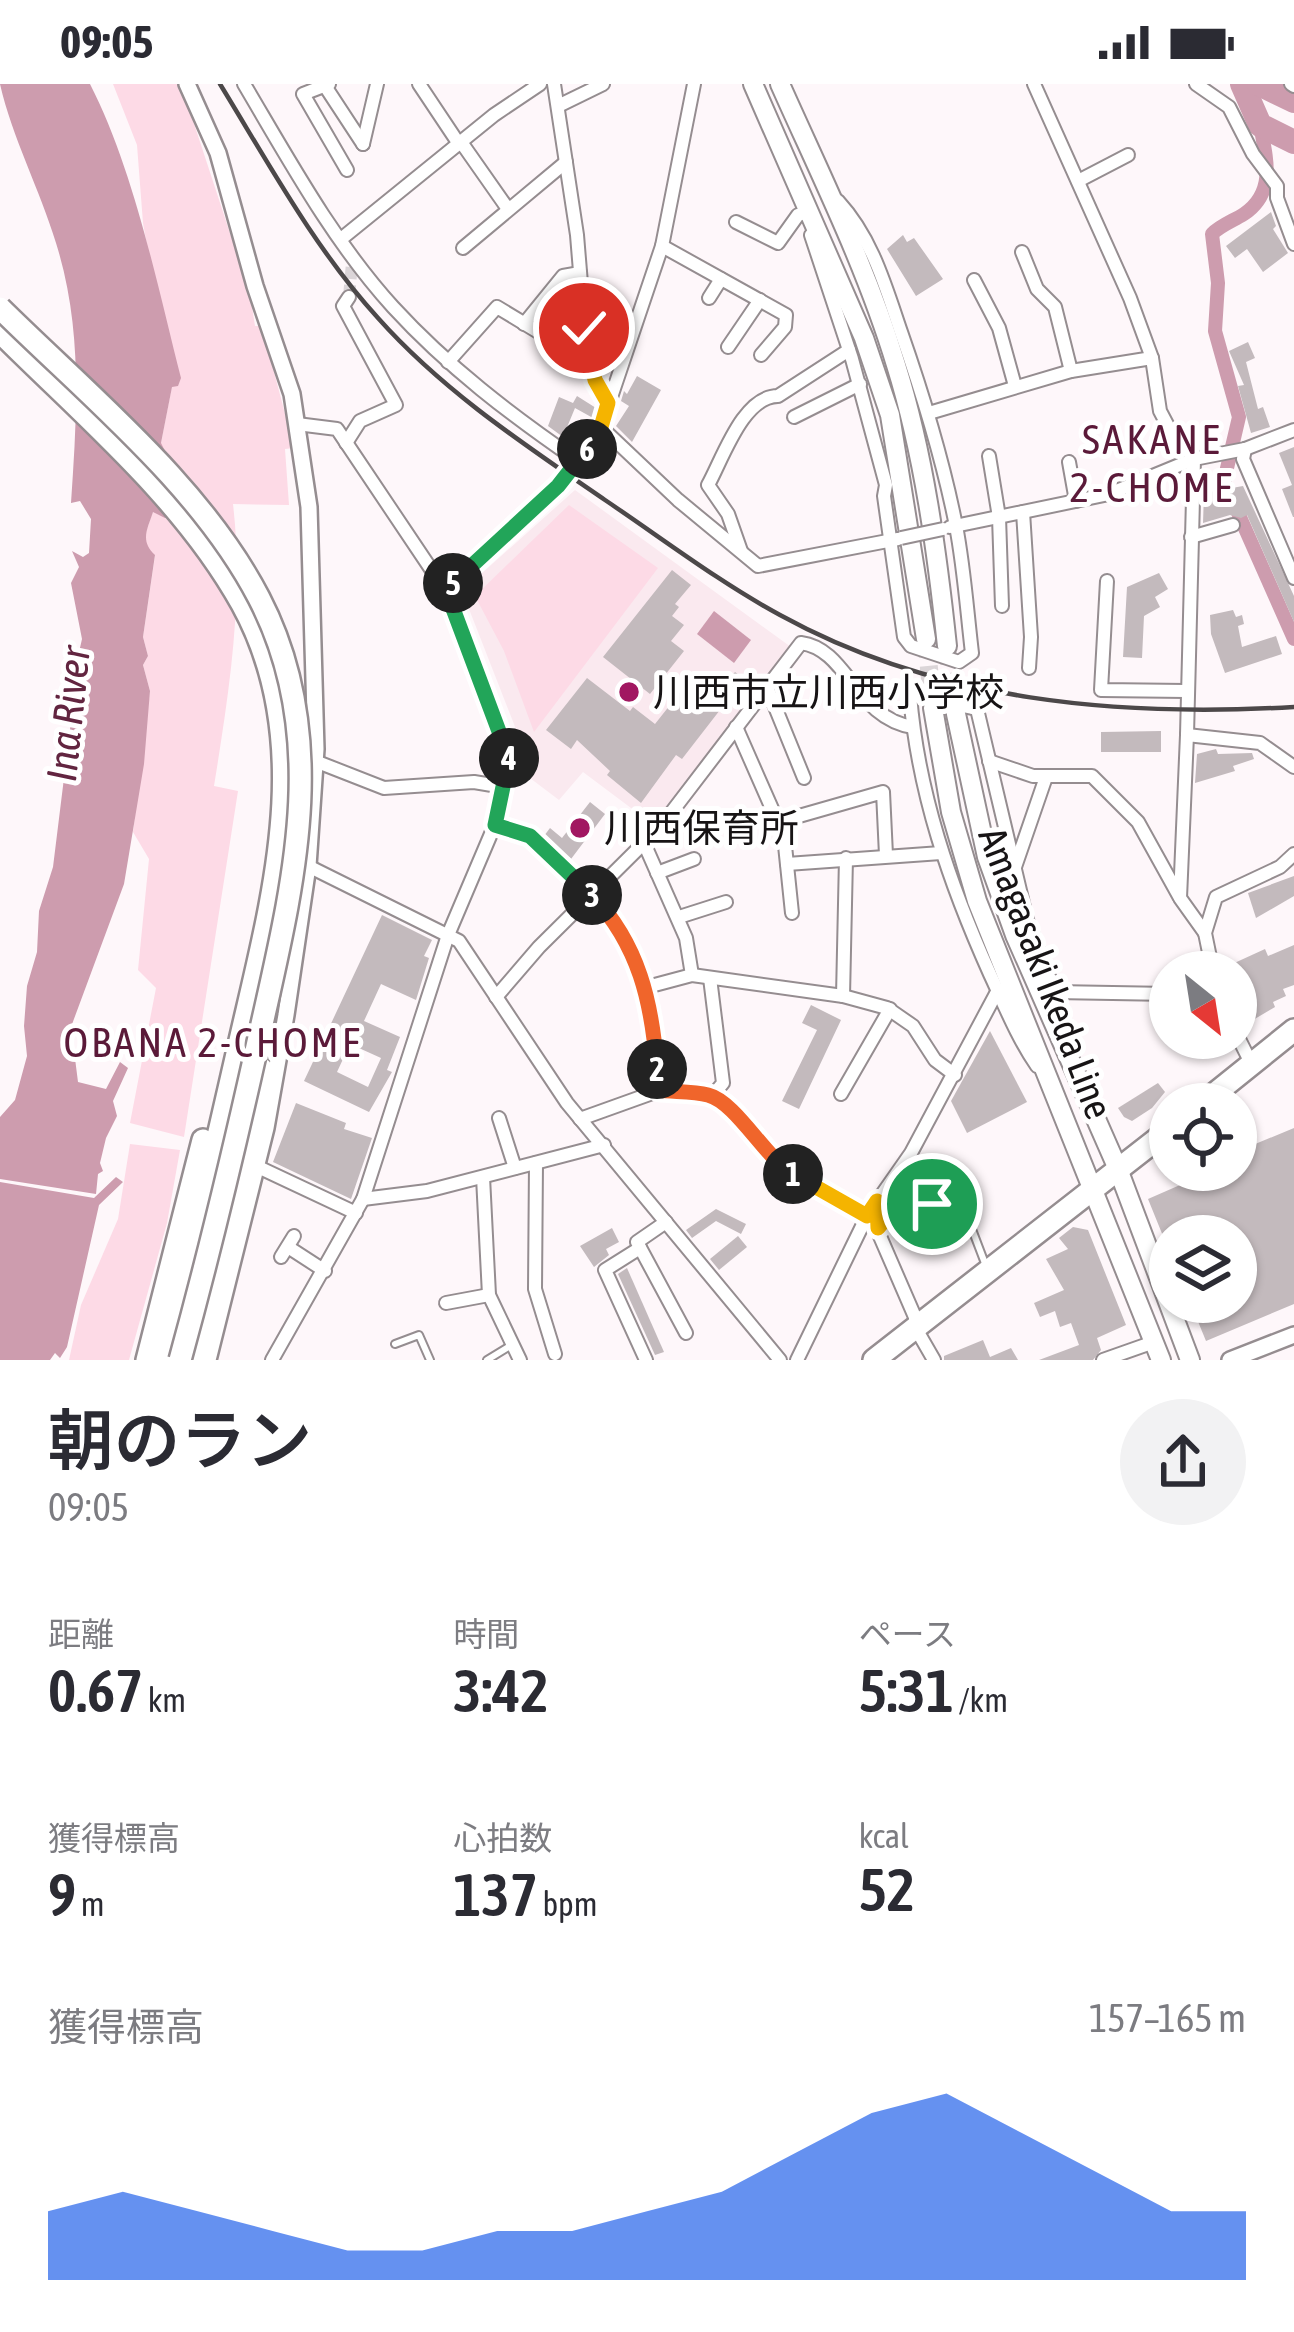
<!DOCTYPE html>
<html lang="ja">
<head>
<meta charset="utf-8">
<style>
  body { margin:0; font-family:"Asap Condensed","Noto Sans JP",sans-serif; background:#f2f2f3; color:#2b2b33; height:100vh; display:flex; flex-direction:column; font-size:45px; white-space:nowrap }
  * { box-sizing:border-box; margin:0 }
  p { font-size:39px; color:#7c7c81 }
  .icon { flex:none; width:66px; height:66px; fill:none; stroke:currentColor; stroke-width:2; stroke-linecap:round; stroke-linejoin:round }
  .map { position:relative; height:1276px; overflow:hidden }
  .panel { display:flex; flex-direction:column; background:#fff; flex:1 }
  .panel>* { flex:none }
  .needle { width:78px; rotate:150deg }
  .fabs { position:absolute; left:1149px; top:867px; display:grid; gap:24px }
  .fabs a { display:grid; place-items:center; width:108px; height:108px; border-radius:50%; background:#fff; box-shadow:0 3px 9px #0004; font-size:60px }
  .pin { position:absolute; display:grid; place-items:center; width:102px; height:102px; color:#fff; margin:-51px; border:6px solid #fff; border-radius:50%; box-shadow:0 3px 12px #0007 }
  .km { position:absolute; width:60px; height:60px; margin:-30px; border-radius:50%; background:#222; color:#fff; font-size:33px; line-height:60px; text-align:center }
  .round { display:grid; place-items:center; flex:none; width:126px; height:126px; border-radius:63px; background:#f2f2f3 }
  .head { display:flex; align-items:center; justify-content:space-between; height:204px; padding:0 48px }
  h1 { font-size:66px; font-weight:600; line-height:90px }
  .metrics { display:grid; grid-template-columns:repeat(3,1fr); gap:18px; height:204px; padding:12px 48px }
  .metrics div { display:grid; align-content:center }
  .metrics b { font-size:60px; font-weight:600 }
  .metrics small { font-size:33px; font-weight:400 }
  .metrics p { font-size:33px }
  .chart { height:336px; padding:24px 48px }
  .chart p { display:flex; justify-content:space-between }
  .chart svg { width:100%; height:216px; margin-top:12px; fill:#2563eb; opacity:.7 }
  .status { display:flex; justify-content:space-between; align-items:center; height:84px; padding:0 60px; background:#fff; direction:ltr }
  .status svg { height:33px; fill:currentColor }
  .map>svg:first-child { display:block }
  .built { fill:#fae9ef }
  .green { fill:#fddae6 }
  .water { fill:#cd9cae }
  .lines { fill:none; stroke-linecap:round; stroke-linejoin:round }
  .canal { stroke:#cd9cae; stroke-width:14 }
  .river { stroke:#cd9cae; stroke-width:24 }
  .building { fill:#c3babd; fill-rule:evenodd }
  .minor-tunnel { stroke:#dbd5d8; stroke-width:12; stroke-dasharray:12 6; stroke-linecap:butt }
  .primary-tunnel { stroke:#dbd5d8; stroke-width:18; stroke-dasharray:18 9; stroke-linecap:butt }
  .service-casing { stroke:#958d90; stroke-width:10 }
  .minor-casing { stroke:#958d90; stroke-width:16 }
  .tertiary-casing { stroke:#958d90; stroke-width:20 }
  .primary-casing { stroke:#958d90; stroke-width:22 }
  .trunk-casing { stroke:#958d90; stroke-width:26 }
  .motorway-casing { stroke:#958d90; stroke-width:26 }
  .service { stroke:#fff; stroke-width:6 }
  .minor { stroke:#fff; stroke-width:12 }
  .tertiary { stroke:#fff; stroke-width:15 }
  .primary { stroke:#fff; stroke-width:18 }
  .trunk { stroke:#fff; stroke-width:21 }
  .motorway { stroke:#fff; stroke-width:21 }
  .rail { stroke:#4c4849; stroke-width:4.5 }
  .minor-bridge-casing { stroke:#958d90; stroke-width:16; stroke-linecap:butt }
  .motorway-bridge-casing { stroke:#958d90; stroke-width:26; stroke-linecap:butt }
  .minor-bridge { stroke:#fff; stroke-width:12 }
  .motorway-bridge { stroke:#fff; stroke-width:21 }
  .split-1-casing { stroke:#fff; stroke-width:24 }
  .split-2-casing { stroke:#fff; stroke-width:24 }
  .split-3-casing { stroke:#fff; stroke-width:24 }
  .split-4-casing { stroke:#fff; stroke-width:24 }
  .split-5-casing { stroke:#fff; stroke-width:24 }
  .split-6-casing { stroke:#fff; stroke-width:24 }
  .split-7-casing { stroke:#fff; stroke-width:24 }
  .split-1 { stroke:#f5b400; stroke-width:15 }
  .split-2 { stroke:#f0652b; stroke-width:15 }
  .split-3 { stroke:#f0652b; stroke-width:15 }
  .split-4 { stroke:#22a559; stroke-width:15 }
  .split-5 { stroke:#22a559; stroke-width:15 }
  .split-6 { stroke:#22a559; stroke-width:15 }
  .split-7 { stroke:#f5b400; stroke-width:15 }
  .poi-dot { fill:#a11761; stroke:#fff; stroke-width:4.5 }
  .labels { text-anchor:middle; dominant-baseline:central; stroke-width:10; stroke-linejoin:round; paint-order:stroke }
  .poi-label { font-size:39px; fill:#171415; stroke:#fff; text-anchor:start }
  .street-label { font-size:39px; fill:#171415; stroke:#fff }
  .neighbourhood-label { font-size:42px; letter-spacing:3px; fill:#5b1a39; stroke:#fff }
  .water-label { font-size:42px; font-style:italic; fill:#622540; stroke:#fff }
</style>
</head>
<body>
<div class="status"><b>09:05</b><svg viewBox="0 0 49 12"><path d="M0 12V9h3v3zM5 12V6h3v6zM10 12V3h3v9zM15 12V0h3v12zM26 1h20v11H26zM47 4h2v5h-2z"/></svg></div>
<div class="map">
<svg width="1294" height="1276" viewBox="0 0 1294 1276">
  <rect width="100%" height="100%" fill="#fef7fa"/>
  <polygon class="built" points="575,406 791,563 655,742 583,688 559,716 518,685 519,653 462,507"/>
  <g class="green">
    <path d="M113,0H181L250,210L255,242H262L294,364L285,365L289,421L233,420C244,515 229,609 214,702L238,707L184,1053L130,1039L156,904L138,886L149,775L133,748L150,607L143,581L148,572L143,553L155,472L146,463L144,453L153,427L161,359L172,302L143,139L137,61Z"/>
    <polygon points="569,421 658,484 534,648 504,567 475,512"/>
    <polygon points="130,1060 180,1066 167,1139 129,1276 69,1276 81,1221 118,1135"/>
  </g>
  <g class="water">
    <path d="M0,0H90C134,86 157,200 181,294L178,302L172,303L161,359L167,371L169,431L165,434L153,428C147,446 140,457 155,471L143,553L148,572L143,581L150,607L144,680L124,800L71,943L78,998L106,1005L120,978L128,984L113,1017L117,1032L106,1054L100,1079L103,1087L98,1090L96,1110L0,1095V1033L15,1016L27,972L24,942L27,902L37,868L39,827L53,783L74,613L80,599L77,577L82,555L71,499L79,483L72,467L83,473L89,469L91,435L80,417L71,419C77,330 83,245 56,159C40,106 12,53 0,0Z"/>
    <polygon points="714,527 751,556 734,579 697,550"/>
    <polygon points="116,1093 123,1098 99,1121 67,1263 60,1274 55,1269 50,1276 0,1276 0,1098 94,1114"/>
  </g>
  <g class="lines">
    <path class="canal" d="M1260,41C1266,72 1277,108 1244,130C1233,137 1221,141 1212,150L1218,199L1215,247L1239,333L1224,397L1294,555"/>
    <g class="river">
      <polyline points="1242,0 1260,41 1294,58"/>
      <polyline points="1259,0 1294,17"/>
    </g>
  </g>
  <g class="building">
    <polygon points="1271,128 1276,142 1273,145 1288,169 1263,188 1247,165 1235,174 1226,162"/>
    <polygon points="903,151 907,158 914,154 943,195 916,212 887,165"/>
    <polygon points="1248,258 1255,274 1246,278 1258,325 1263,323 1270,343 1251,349 1238,302 1244,301 1229,267"/>
    <polygon points="637,292 661,306 632,358 616,342 629,322 621,317 624,307 627,310"/>
    <polygon points="577,312 596,324 593,334 575,324 563,353 548,342 559,313 573,319"/>
    <polygon points="1294,363 1294,433 1293,433 1282,405 1292,401 1279,369"/>
    <polygon points="1243,402 1294,512 1294,538 1247,431 1241,434 1230,431 1203,439 1204,409"/>
    <polygon points="672,486 691,501 675,520 679,523 672,532 684,541 671,557 684,567 650,610 603,573"/>
    <polygon points="1159,489 1168,505 1155,513 1160,523 1144,532 1142,574 1123,573 1127,503"/>
    <polygon points="1233,526 1236,533 1242,531 1244,540 1238,542 1242,563 1276,552 1282,570 1225,589 1211,550 1210,531"/>
    <polygon points="697,587 721,605 735,588 749,599 742,608 737,604 682,675 676,671 641,719 607,691 610,687 577,656 571,665 546,646 587,594 630,627 633,623 655,640"/>
    <polygon points="1161,647 1161,668 1101,668 1101,648"/>
    <polygon points="1216,665 1218,670 1252,669 1254,675 1233,682 1235,687 1195,699 1197,670"/>
    <polygon points="590,718 605,730 571,775 544,752 550,744 562,754"/>
    <polygon points="1294,792 1294,812 1256,834 1248,809"/>
    <path d="M382,831L432,856L424,872L429,874L416,916L381,900L364,937L400,953L387,986L392,988L369,1028L304,997ZM350,960L381,974L368,1003L337,988Z"/>
    <polygon points="1294,861 1294,901 1283,905 1286,912 1273,918 1275,923 1253,936 1236,888 1230,881 1265,865 1268,872"/>
    <polygon points="811,921 841,936 799,1025 782,1017 817,946 802,939"/>
    <polygon points="990,947 1027,1018 967,1049 951,1017"/>
    <polygon points="1158,999 1165,1008 1152,1024 1132,1037 1124,1033 1118,1024"/>
    <polygon points="296,1019 346,1039 344,1045 372,1054 351,1115 273,1078"/>
    <polygon points="1294,1044 1294,1220 1206,1257 1190,1218 1236,1218 1236,1152 1163,1152 1148,1115 1180,1101 1176,1094 1194,1086 1236,1086 1236,1068"/>
    <polygon points="716,1125 746,1140 741,1150 716,1137 692,1154 686,1146"/>
    <polygon points="1073,1143 1088,1146 1126,1241 1097,1254 1101,1266 1093,1276 1039,1276 1079,1261 1071,1239 1060,1243 1055,1227 1040,1233 1034,1219 1064,1206 1046,1175 1068,1165 1059,1154"/>
    <polygon points="612,1144 619,1158 606,1165 609,1171 594,1183 580,1162"/>
    <polygon points="738,1152 747,1163 719,1186 710,1175"/>
    <polygon points="627,1184 664,1268 655,1271 618,1190"/>
    <polygon points="983,1256 990,1273 1011,1264 1018,1276 944,1276 944,1272"/>
  </g>
  <g class="lines">
    <polyline class="minor-tunnel" points="349,213 352,179"/>
    <g class="primary-tunnel">
      <polyline points="926,555 933,624"/>
      <polyline points="947,562 956,630"/>
    </g>
    <defs>
      <g id="service">
        <polyline points="946,1077 986,1182"/>
        <polyline points="880,1141 888,1132 959,1109"/>
        <polyline points="395,1260 419,1251 430,1276"/>
        <polyline points="487,1276 510,1262"/>
      </g>
      <g id="minor">
        <path d="M244,0C289,76 333,157 393,223C448,283 511,331 578,377"/>
        <polyline points="329,0 303,10 347,86"/>
        <polyline points="419,0 459,60"/>
        <polyline points="554,0 577,151 587,272 608,319"/>
        <polyline points="1034,0 1130,214 1152,274 1160,327 1170,346 1194,375 1187,651"/>
        <polyline points="1196,0 1229,23 1253,70 1277,102 1277,114 1294,160"/>
        <polyline points="1291,0 1294,2"/>
        <polyline points="325,2 363,60"/>
        <polyline points="558,22 603,0"/>
        <polyline points="461,58 508,125"/>
        <polyline points="363,60 377,0"/>
        <polyline points="1078,97 1128,71"/>
        <polyline points="736,138 778,159 798,131 807,128"/>
        <path d="M811,151L852,275L886,401L884,412L904,553L911,562L959,578L972,569C967,527 964,483 956,442C943,376 923,311 901,248C885,201 872,154 838,117"/>
        <polyline points="341,155 494,31 540,0"/>
        <polyline points="662,162 786,231 785,243 761,271"/>
        <polyline points="463,164 566,78"/>
        <polyline points="1022,168 1037,205 1055,223 1071,287"/>
        <polyline points="974,196 999,244 1015,302"/>
        <polyline points="709,214 721,195"/>
        <polyline points="524,240 563,192 580,189"/>
        <polyline points="728,263 760,216"/>
        <polyline points="448,278 497,223 545,252"/>
        <polyline points="929,329 1071,287 1152,274"/>
        <polyline points="794,333 860,300"/>
        <polyline points="601,343 678,416 758,482 898,455"/>
        <polyline points="346,359 360,337 396,321 343,222 349,213"/>
        <polyline points="1245,365 1243,375 1294,494"/>
        <polyline points="989,372 999,433 1002,522"/>
        <polyline points="1069,378 1076,417"/>
        <polyline points="1023,428 1031,553 1029,584"/>
        <polyline points="950,443 1109,410 1194,375 1245,365 1294,346"/>
        <polyline points="1191,453 1233,441"/>
        <path d="M741,467L728,430L708,401C723,374 743,312 778,312L849,266"/>
        <polyline points="1107,497 1101,606 1186,607"/>
        <polyline points="445,506 558,402 601,343 662,162 694,0"/>
        <polyline points="767,603 804,694"/>
        <polyline points="736,643 784,752 792,829"/>
        <polyline points="315,677 384,704 474,698 504,703"/>
        <polyline points="989,677 1033,692 1092,692 1138,738 1179,812"/>
        <polyline points="778,738 883,708 886,771"/>
        <polyline points="495,741 529,753 610,831 647,903 658,1007"/>
        <polyline points="644,759 686,854 692,891"/>
        <polyline points="787,780 941,769"/>
        <polyline points="308,782 459,857 567,1019 780,1276"/>
        <polyline points="1015,783 1046,693"/>
        <polyline points="657,789 694,775"/>
        <polyline points="679,833 726,818"/>
        <polyline points="1205,849 1180,814 1187,651 1260,659 1294,683"/>
        <polyline points="1213,888 1205,849 1216,813 1280,783 1294,770"/>
        <polyline points="710,894 723,999 713,1011"/>
        <polyline points="647,903 692,891 843,912 887,924 913,942 935,976 955,991"/>
        <polyline points="1055,908 1170,910"/>
        <polyline points="843,912 846,774"/>
        <path d="M496,913L539,863L661,742L801,559C848,565 855,634 913,643"/>
        <polyline points="1236,949 1252,981"/>
        <path d="M1037,982C1017,953 1005,922 990,890C950,801 918,709 910,611L977,625L1027,836L1055,908L1066,951"/>
        <polyline points="841,1010 890,925"/>
        <polyline points="499,1034 515,1084"/>
        <polyline points="580,1035 658,1007 713,1011 756,1052 779,1082 867,1132"/>
        <polyline points="536,1079 535,1205 555,1270"/>
        <polyline points="256,1082 356,1129"/>
        <polyline points="483,1093 489,1211 520,1276"/>
        <polyline points="363,1115 427,1107 604,1061"/>
        <polyline points="877,1117 879,1150 915,1233 915,1243 934,1276"/>
        <polyline points="666,1138 637,1158 686,1249"/>
        <polyline points="288,1163 325,1187"/>
        <polyline points="640,1164 605,1186 646,1276"/>
        <polyline points="281,1173 294,1152"/>
        <polyline points="446,1219 489,1211"/>
        <polyline points="272,1276 363,1115 448,851 499,731 509,671 445,506 337,345 297,340"/>
        <polyline points="797,1276 867,1132 911,1069 998,906"/>
        <polyline points="1103,1276 1154,1258"/>
      </g>
      <g id="tertiary">
        <polyline points="187,0 218,69 255,202 292,310 309,423 316,665 308,782 286,931 266,1044 208,1276"/>
        <polyline points="1230,1276 1294,1251"/>
      </g>
      <g id="primary">
        <polyline points="753,0 864,254 890,331 926,555"/>
        <path d="M780,0C821,92 867,184 896,281C924,371 937,468 947,562"/>
        <polyline points="933,624 951,728 977,817 1161,1276"/>
        <polyline points="956,630 987,773 1015,851 1118,1085 1190,1276"/>
      </g>
      <g id="trunk">
        <polyline points="1202,1020 1294,946"/>
        <polyline points="874,1276 1170,1045"/>
      </g>
      <g id="motorway">
        <path d="M0,248C85,333 183,414 242,520C321,663 269,826 236,974C213,1075 190,1176 163,1276"/>
        <polyline points="147,1276 203,1056"/>
        <polyline points="196,1276 250,1054 261,984"/>
      </g>
    </defs>
    <use href="#service" class="service-casing"/>
    <use href="#minor" class="minor-casing"/>
    <use href="#tertiary" class="tertiary-casing"/>
    <use href="#primary" class="primary-casing"/>
    <use href="#trunk" class="trunk-casing"/>
    <use href="#motorway" class="motorway-casing"/>
    <use href="#service" class="service"/>
    <use href="#minor" class="minor"/>
    <use href="#tertiary" class="tertiary"/>
    <use href="#primary" class="primary"/>
    <use href="#trunk" class="trunk"/>
    <use href="#motorway" class="motorway"/>
    <path class="rail" d="M220,0C269,80 315,165 378,234C443,307 525,361 605,416C663,455 719,498 780,531C938,618 1118,633 1294,623"/>
    <defs>
      <polyline id="minor-bridge" points="901,454 943,445"/>
      <path id="motorway-bridge" d="M0,224C89,312 201,402 259,514C335,660 289,816 256,967C233,1070 208,1174 180,1276"/>
    </defs>
    <use href="#minor-bridge" class="minor-bridge-casing"/>
    <use href="#motorway-bridge" class="motorway-bridge-casing"/>
    <use href="#minor-bridge" class="minor-bridge"/>
    <use href="#motorway-bridge" class="motorway-bridge"/>
  </g>
  <g class="lines">
    <defs>
      <polyline id="split-1" points="793,1090 867,1132 877,1117 878,1144 888,1132 932,1120"/>
      <path id="split-2" d="M657,985L658,1006C674,1008 693,1007 708,1011C736,1018 766,1075 793,1090"/>
      <path id="split-3" d="M592,811C639,861 652,918 657,985"/>
      <polyline id="split-4" points="509,674 495,741 530,752 592,811"/>
      <polyline id="split-5" points="453,499 446,506 509,674"/>
      <polyline id="split-6" points="453,499 558,402 587,365"/>
      <polyline id="split-7" points="584,244 595,296 608,319 601,343 587,365"/>
    </defs>
    <use href="#split-1" class="split-1-casing"/>
    <use href="#split-2" class="split-2-casing"/>
    <use href="#split-3" class="split-3-casing"/>
    <use href="#split-4" class="split-4-casing"/>
    <use href="#split-5" class="split-5-casing"/>
    <use href="#split-6" class="split-6-casing"/>
    <use href="#split-7" class="split-7-casing"/>
    <use href="#split-1" class="split-1"/>
    <use href="#split-2" class="split-2"/>
    <use href="#split-3" class="split-3"/>
    <use href="#split-4" class="split-4"/>
    <use href="#split-5" class="split-5"/>
    <use href="#split-6" class="split-6"/>
    <use href="#split-7" class="split-7"/>
  </g>
  <g class="poi-dot">
    <circle cx="629" cy="608" r="12"/>
    <circle cx="580" cy="744" r="12"/>
  </g>
  <g class="labels">
    <g class="poi-label">
      <text x="653" y="608">川西市立川西小学校</text>
      <text x="604" y="744">川西保育所</text>
    </g>
    <g class="street-label">
      <text transform="translate(1046 889) rotate(69)">Amagasaki Ikeda Line</text>
    </g>
    <g class="neighbourhood-label">
      <text x="1152" y="355">SAKANE<tspan x="1152" dy="48">2-CHOME</tspan></text>
      <text x="213" y="958">OBANA 2-CHOME</text>
    </g>
    <g class="water-label">
      <text transform="translate(68 630) rotate(-84)">Ina River</text>
    </g>
  </g>
</svg>
<div class="fabs">
<a><svg class="needle" viewBox="-14 -14 28 28"><path d="M0-13l5 13h-10z" fill="#e53935"/><path d="M0 13l5-13h-10z" fill="#7c7c81"/></svg></a>
<a><svg class="icon" aria-label="locate" viewBox="0 0 24 24"><circle cx="12" cy="12" r="6"/><path d="M12 2v4M12 18v4M2 12h4M18 12h4"/></svg></a>
<a><svg class="icon" aria-label="layers" viewBox="0 0 24 24"><path d="M12 4l9 5-9 5-9-5zM3 14l9 5 9-5"/></svg></a>
</div>
<div class="pin" style="left:932px;top:1120px;background:#1e9e55"><svg class="icon" aria-label="arrive" viewBox="0 0 24 24"><path d="M6 21V4h12l-3 4 3 4H6"/></svg></div>
<div class="pin" style="left:584px;top:244px;background:#d93025"><svg class="icon" aria-label="check" viewBox="0 0 24 24"><path d="M5 12l5 5 9-10"/></svg></div>
<b class="km" style="left:793px;top:1090px">1</b>
<b class="km" style="left:657px;top:985px">2</b>
<b class="km" style="left:592px;top:811px">3</b>
<b class="km" style="left:509px;top:674px">4</b>
<b class="km" style="left:453px;top:499px">5</b>
<b class="km" style="left:587px;top:365px">6</b>
</div>
<section class="panel">
<div class="head"><div><h1>朝のラン</h1><p>09:05</p></div><a class="round"><svg class="icon" aria-label="share" viewBox="0 0 24 24"><path d="M12 15V3M7 8l5-5 5 5M5 13v7h14v-7"/></svg></a></div>
<div class="metrics">
<div><p>距離</p><b>0.67<small> km</small></b></div>
<div><p>時間</p><b>3:42</b></div>
<div><p>ペース</p><b>5:31<small> /km</small></b></div>
</div>
<div class="metrics">
<div><p>獲得標高</p><b>9<small> m</small></b></div>
<div><p>心拍数</p><b>137<small> bpm</small></b></div>
<div><p>kcal</p><b>52</b></div>
</div>
<div class="chart"><p><span>獲得標高</span>157–165 m</p>
<svg viewBox="0 0 160 44" preserveAspectRatio="none"><path d="M0 44V30L10 26L20 30L30 34L40 38L50 38L60 34L70 34L80 30L90 26L100 18L110 10L120 6L130 14L140 22L150 30L160 30V44z"/></svg>
</div>
</section>
</body>
</html>
